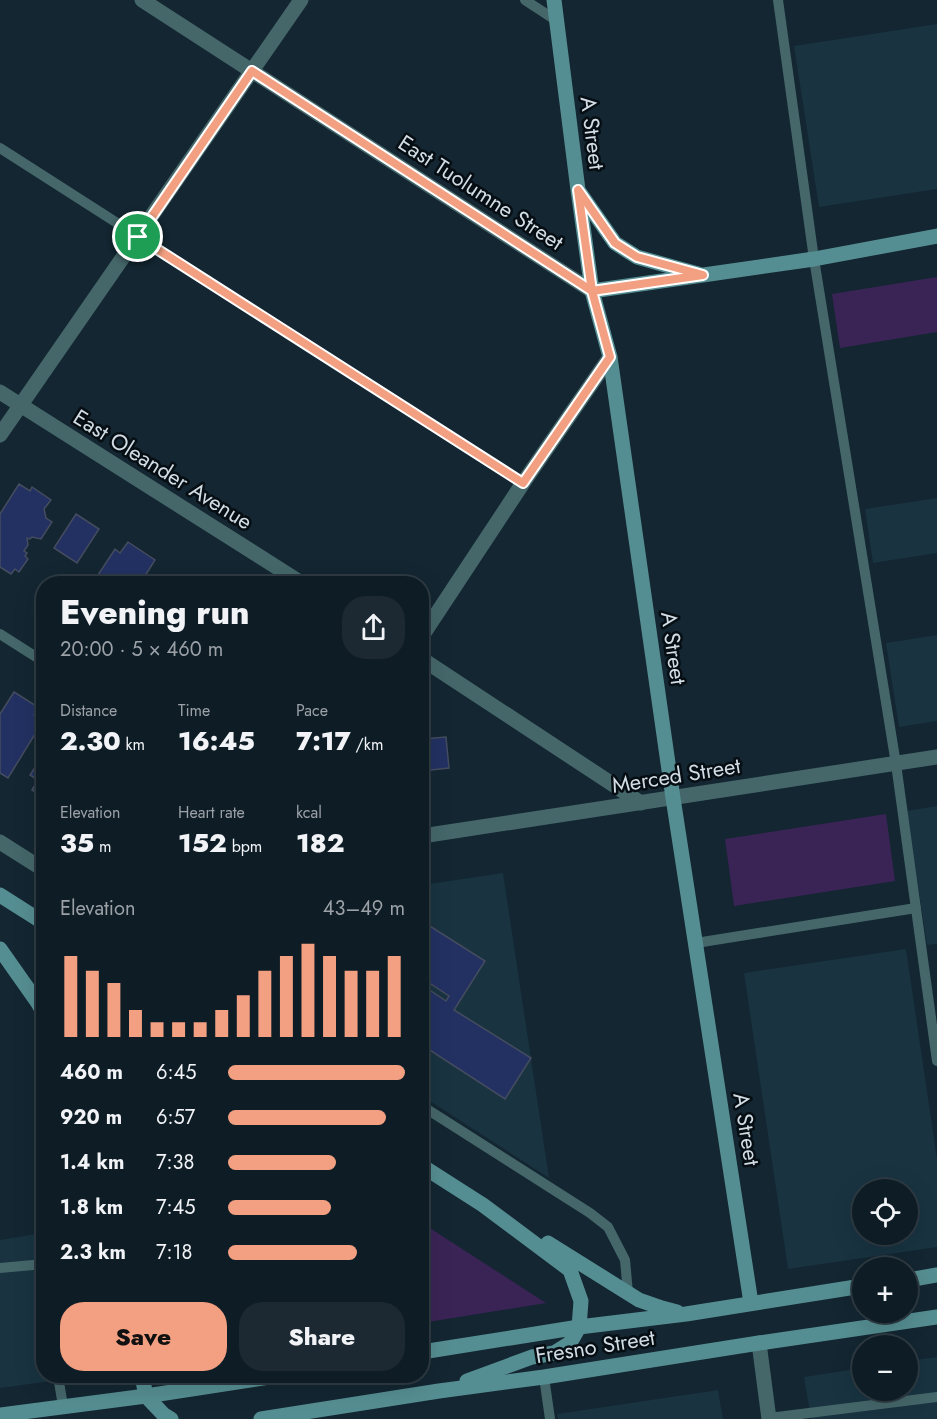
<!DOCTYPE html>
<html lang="en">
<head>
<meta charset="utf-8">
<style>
  body { margin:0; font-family:Jost,sans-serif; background:#1c2932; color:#f1f3f6; height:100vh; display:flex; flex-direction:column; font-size:22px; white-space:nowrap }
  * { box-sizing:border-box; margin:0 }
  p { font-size:20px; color:#9ba1a7 }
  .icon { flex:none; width:33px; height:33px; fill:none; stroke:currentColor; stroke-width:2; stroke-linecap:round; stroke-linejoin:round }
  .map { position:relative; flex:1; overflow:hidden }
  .panel { position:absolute; left:36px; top:576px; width:393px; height:807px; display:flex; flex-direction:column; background:#0e1c25; border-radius:24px; box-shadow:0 6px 24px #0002,0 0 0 2px #2e3a42 }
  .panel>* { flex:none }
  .controls { position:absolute; left:852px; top:1179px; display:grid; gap:12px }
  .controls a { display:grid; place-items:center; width:66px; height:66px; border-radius:50%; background:#0e1c25; box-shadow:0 6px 24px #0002,0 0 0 2px #2e3a42; font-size:30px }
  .pin { position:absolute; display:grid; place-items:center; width:51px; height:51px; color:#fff; margin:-26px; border:3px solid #fff; border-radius:50%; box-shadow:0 2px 6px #0007 }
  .round { display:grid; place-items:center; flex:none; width:63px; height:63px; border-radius:24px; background:#1c2932 }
  .head { display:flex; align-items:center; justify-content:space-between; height:102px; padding:0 24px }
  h1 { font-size:33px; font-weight:800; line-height:45px }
  .stats { display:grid; grid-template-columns:repeat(3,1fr); gap:9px; height:102px; padding:6px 24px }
  .stats div { display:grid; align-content:center }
  .stats b { font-size:26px; font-weight:800 }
  .stats small { font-size:16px; font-weight:400 }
  .stats p { font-size:16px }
  .chart { height:168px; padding:12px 24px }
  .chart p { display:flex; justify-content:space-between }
  .chart svg { width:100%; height:108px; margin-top:6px; stroke:#f2a081; stroke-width:6 }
  .primary-button { display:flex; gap:12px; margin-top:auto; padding:12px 24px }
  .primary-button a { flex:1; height:69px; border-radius:24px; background:#f2a081; color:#111; font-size:24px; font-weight:800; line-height:69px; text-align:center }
  .primary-button a+a { background:#1c2932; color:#f1f3f6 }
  ul { padding:0 24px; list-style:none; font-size:20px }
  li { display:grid; grid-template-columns:96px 72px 1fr; align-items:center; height:45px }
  li i { height:15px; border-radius:8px; background:#f2a081 }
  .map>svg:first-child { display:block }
  .built { fill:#193341; fill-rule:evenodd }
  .green { fill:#3a2456 }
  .building { fill:#223162; stroke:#454c5f; stroke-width:1.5 }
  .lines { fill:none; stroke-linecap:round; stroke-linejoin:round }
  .lane { stroke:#45676a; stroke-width:10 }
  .street { stroke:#45676a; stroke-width:15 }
  .secondary { stroke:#558e92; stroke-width:15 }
  .route-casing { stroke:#fff; stroke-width:12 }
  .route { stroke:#f2a081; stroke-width:8 }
  .labels { text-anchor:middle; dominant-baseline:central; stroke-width:5; stroke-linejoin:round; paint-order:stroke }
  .street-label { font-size:22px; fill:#d1dce4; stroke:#060e13 }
</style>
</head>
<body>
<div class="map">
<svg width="937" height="1419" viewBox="0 0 937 1419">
  <rect width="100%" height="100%" fill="#132631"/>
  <g class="built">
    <polygon points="937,24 937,189 819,207 794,46"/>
    <polygon points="937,498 937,553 873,563 865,509"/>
    <polygon points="937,635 937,721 899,727 886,643"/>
    <polygon points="937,806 937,944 927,945 907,811"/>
    <polygon points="503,873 549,1178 422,1096 422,885"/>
    <path d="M906,949L937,1159V1247L788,1269L744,973ZM862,1190H908V1234H862Z"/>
    <polygon points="43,1233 44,1376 88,1376 0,1388 0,1240"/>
    <polygon points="937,1357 937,1419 811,1419 804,1377 862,1368 862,1390 908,1390 908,1361"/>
    <polygon points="718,1390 723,1419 558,1419 557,1414"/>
  </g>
  <g class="green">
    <polygon points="937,277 937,332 840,348 832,294"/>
    <polygon points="886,814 895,881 734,906 725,839"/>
    <polygon points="422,1223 546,1303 422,1323"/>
  </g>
  <g class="building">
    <polygon points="19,484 30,491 32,487 51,500 44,509 46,518 52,522 41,539 32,537 30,539 27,538 28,545 24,551 27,553 25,556 28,559 19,572 15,569 11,574 0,567 0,514"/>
    <polygon points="76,514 99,529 77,563 54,548"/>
    <polygon points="128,542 155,560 140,584 130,578 126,584 92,584 115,549 120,553"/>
    <polygon points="14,692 38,707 34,715 43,721 8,778 0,773 0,714"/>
    <polygon points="446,737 449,768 422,771 422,739"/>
    <polygon points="44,754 44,797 32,790 38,780 30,775"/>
    <polygon points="425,923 485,961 454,1010 531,1058 505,1099 422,1045 422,985 446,1001 449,996 422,978 422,929"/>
  </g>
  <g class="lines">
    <g class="lane">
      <polyline points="525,0 557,21"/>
      <polyline points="778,0 814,259 896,764 937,1061"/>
      <polyline points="0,148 523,483"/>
      <polyline points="0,634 44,662"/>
      <polyline points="696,943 916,908"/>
      <polyline points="422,1106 590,1213 608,1227 625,1260 628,1293"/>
      <polyline points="0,1268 44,1264"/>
      <polyline points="58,1376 63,1406"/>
      <polyline points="544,1377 550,1419"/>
      <polyline points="769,1418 937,1397"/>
    </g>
    <g class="street">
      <polyline points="142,0 592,291"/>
      <polyline points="0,392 303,584"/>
      <polyline points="0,435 301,0"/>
      <polyline points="422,636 523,483 610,357"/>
      <polyline points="422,659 641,803"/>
      <polyline points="422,836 937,757"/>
      <polyline points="0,842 44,870"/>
      <polyline points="759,1343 769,1419"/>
    </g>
    <g class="secondary">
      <polyline points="554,0 578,190 592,291 610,357 673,798 751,1303"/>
      <polyline points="580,193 615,243 637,257 698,274"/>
      <polyline points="592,291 814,259 937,236"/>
      <polyline points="0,895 44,923"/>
      <polyline points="0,949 38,1003 44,1014"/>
      <polyline points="422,1166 483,1205 570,1270 581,1301 579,1327 570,1343 554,1353 532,1357 467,1381"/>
      <polyline points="548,1243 639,1300 662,1308 677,1312"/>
      <polyline points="908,1280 937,1275"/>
      <polyline points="422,1352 579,1327 686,1314 862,1286"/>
      <polyline points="142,1376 146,1396 163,1414 171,1419"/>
      <polyline points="0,1415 146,1396 276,1376"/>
      <polyline points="261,1419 439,1391 544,1377 759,1343 937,1317"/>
    </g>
  </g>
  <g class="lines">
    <defs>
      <polyline id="route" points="138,237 523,483 610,357 592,291 703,275 637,257 615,243 578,190 592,291 252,71 138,237"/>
    </defs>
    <use href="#route" class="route-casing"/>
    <use href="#route" class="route"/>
  </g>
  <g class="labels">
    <g class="street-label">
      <text transform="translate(593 133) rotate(83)">A Street</text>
      <text transform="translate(481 192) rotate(33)">East Tuolumne Street</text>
      <text transform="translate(163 469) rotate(32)">East Oleander Avenue</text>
      <text transform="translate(674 648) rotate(82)">A Street</text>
      <text transform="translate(676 775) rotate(-9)">Merced Street</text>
      <text transform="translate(747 1129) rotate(81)">A Street</text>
      <text transform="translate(595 1346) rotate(-9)">Fresno Street</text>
    </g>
  </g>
</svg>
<div class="controls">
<a><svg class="icon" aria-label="locate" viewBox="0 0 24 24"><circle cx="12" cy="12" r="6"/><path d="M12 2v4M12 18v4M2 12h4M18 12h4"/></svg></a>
<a>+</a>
<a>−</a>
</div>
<div class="pin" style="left:138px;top:237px;background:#1e9e55"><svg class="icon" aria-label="arrive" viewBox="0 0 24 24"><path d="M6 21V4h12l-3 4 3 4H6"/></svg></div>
<section class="panel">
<div class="head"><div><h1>Evening run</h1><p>20:00 · 5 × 460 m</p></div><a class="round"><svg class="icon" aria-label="share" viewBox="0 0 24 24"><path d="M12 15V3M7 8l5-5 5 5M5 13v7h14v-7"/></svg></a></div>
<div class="stats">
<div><p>Distance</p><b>2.30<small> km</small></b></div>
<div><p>Time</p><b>16:45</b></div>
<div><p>Pace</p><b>7:17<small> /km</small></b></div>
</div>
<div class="stats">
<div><p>Elevation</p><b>35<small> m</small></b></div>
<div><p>Heart rate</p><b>152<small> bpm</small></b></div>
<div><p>kcal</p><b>182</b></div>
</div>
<div class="chart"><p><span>Elevation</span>43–49 m</p>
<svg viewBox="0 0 160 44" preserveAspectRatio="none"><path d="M5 44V11M15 44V17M25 44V22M35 44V33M45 44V38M55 44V38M65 44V38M75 44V33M85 44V27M95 44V17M105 44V11M115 44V6M125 44V11M135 44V17M145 44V17M155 44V11"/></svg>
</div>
<ul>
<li><b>460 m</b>6:45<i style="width:100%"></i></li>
<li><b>920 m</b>6:57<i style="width:89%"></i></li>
<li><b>1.4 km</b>7:38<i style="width:61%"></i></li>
<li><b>1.8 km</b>7:45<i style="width:58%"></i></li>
<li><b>2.3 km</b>7:18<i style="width:73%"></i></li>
</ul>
<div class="primary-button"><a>Save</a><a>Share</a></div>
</section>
</div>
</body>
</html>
